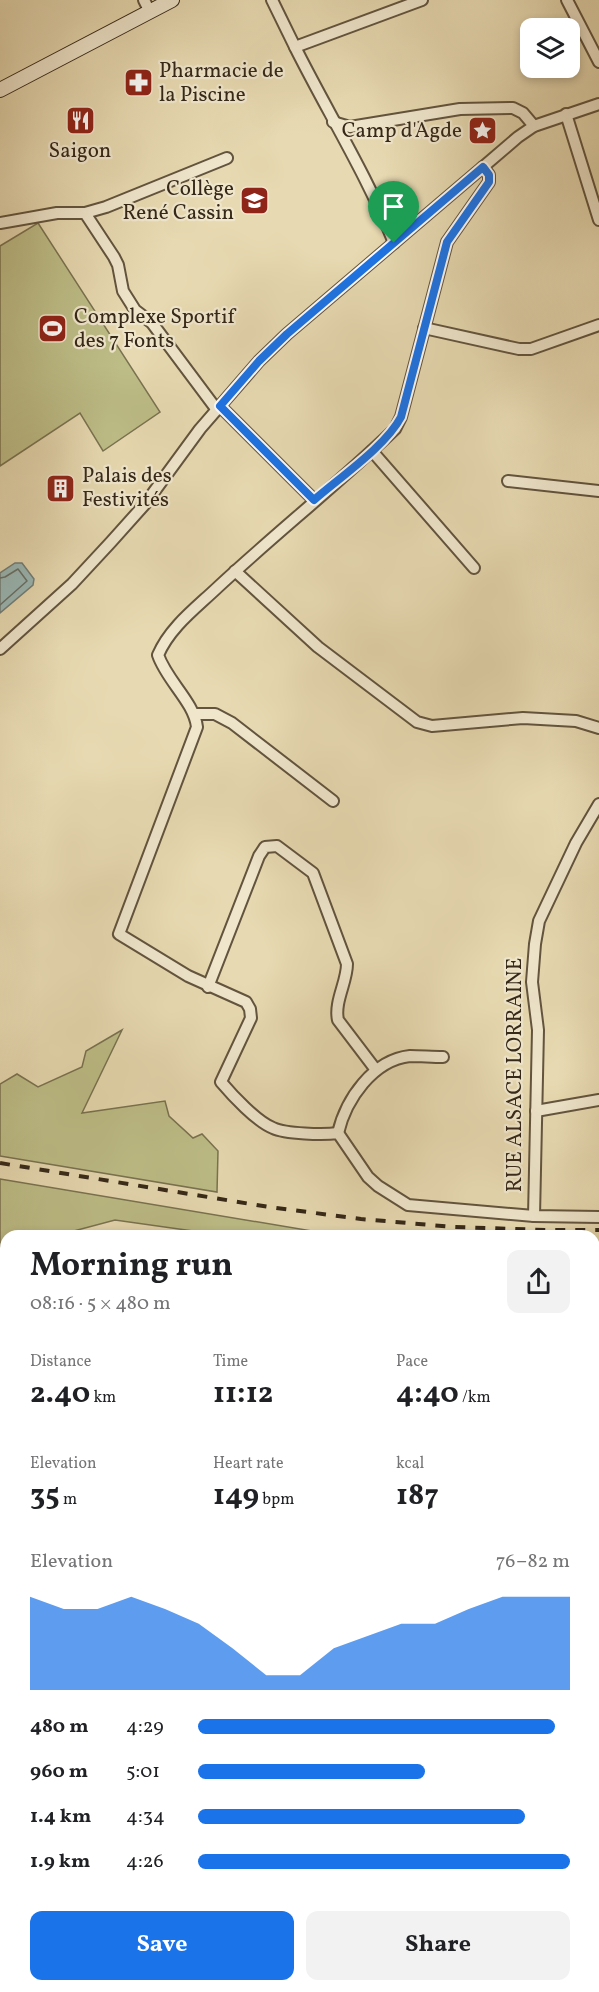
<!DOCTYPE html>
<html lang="en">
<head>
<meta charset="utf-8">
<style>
  body { margin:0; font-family:Vollkorn,serif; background:#f2f2f2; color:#202124; height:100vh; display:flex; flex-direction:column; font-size:22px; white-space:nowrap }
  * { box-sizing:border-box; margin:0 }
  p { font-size:20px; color:#757577 }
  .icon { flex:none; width:33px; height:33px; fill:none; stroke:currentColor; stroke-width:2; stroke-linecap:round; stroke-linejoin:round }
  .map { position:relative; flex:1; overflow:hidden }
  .sheet { position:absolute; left:0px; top:1230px; width:600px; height:762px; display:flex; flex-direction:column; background:#fff; border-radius:18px 18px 0 0; box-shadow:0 3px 9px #0003 }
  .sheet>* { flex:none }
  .controls { position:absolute; left:520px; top:18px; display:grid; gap:12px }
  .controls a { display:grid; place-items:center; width:60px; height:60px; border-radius:12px; background:#fff; box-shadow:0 3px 9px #0003; font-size:30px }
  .pin { position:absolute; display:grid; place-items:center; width:51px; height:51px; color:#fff; margin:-62px -26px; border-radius:50% 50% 50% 0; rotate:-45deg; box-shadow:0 0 6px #0007 }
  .pin .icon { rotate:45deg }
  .round { display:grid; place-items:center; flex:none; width:63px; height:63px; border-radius:12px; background:#f2f2f2 }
  .overview { display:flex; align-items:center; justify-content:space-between; height:102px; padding:0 30px }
  h1 { font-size:33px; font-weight:700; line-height:45px }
  .stats { display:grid; grid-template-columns:repeat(3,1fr); gap:9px; height:102px; padding:6px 30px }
  .stats div { display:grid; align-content:center }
  .stats b { font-size:30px; font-weight:700 }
  .stats small { font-size:16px; font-weight:400 }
  .stats p { font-size:16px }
  .chart { height:168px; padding:12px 30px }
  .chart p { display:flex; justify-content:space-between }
  .chart svg { width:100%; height:108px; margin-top:6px; fill:#1a73e8; opacity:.7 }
  .button { display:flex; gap:12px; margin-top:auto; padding:12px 30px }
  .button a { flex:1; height:69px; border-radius:12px; background:#1a73e8; color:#fff; font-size:24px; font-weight:700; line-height:69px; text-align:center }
  .button a+a { background:#f2f2f2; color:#202124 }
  ul { padding:0 30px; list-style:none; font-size:20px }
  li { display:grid; grid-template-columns:96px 72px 1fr; align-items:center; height:45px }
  li i { height:15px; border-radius:8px; background:#1a73e8 }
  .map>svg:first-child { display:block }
  .green { fill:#bdbd87; stroke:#797250; stroke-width:1.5 }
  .water { fill:#9ab8b6; stroke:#727e77; stroke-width:1.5 }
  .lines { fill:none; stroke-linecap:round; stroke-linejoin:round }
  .shore { stroke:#687067; stroke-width:1.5 }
  .minor-casing { stroke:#62543e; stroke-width:14 }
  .secondary-casing { stroke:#352818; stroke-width:16 }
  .minor { stroke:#efe6cc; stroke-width:10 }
  .secondary { stroke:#efe6cc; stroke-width:14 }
  .rail { stroke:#352818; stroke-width:4; stroke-dasharray:10 10; stroke-linecap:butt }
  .route-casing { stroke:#fff; stroke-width:12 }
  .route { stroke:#1a73e8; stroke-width:8 }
  .labels { text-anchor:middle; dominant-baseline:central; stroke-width:4.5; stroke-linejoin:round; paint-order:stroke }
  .poi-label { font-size:21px; fill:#352818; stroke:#efe6cc; text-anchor:start }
  .street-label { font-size:21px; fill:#352818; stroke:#efe6cc }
</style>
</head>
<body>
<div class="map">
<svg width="599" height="1992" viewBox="0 0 599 1992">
  <rect width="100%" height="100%" fill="#e7d9b1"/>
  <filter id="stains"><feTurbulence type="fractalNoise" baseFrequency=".00333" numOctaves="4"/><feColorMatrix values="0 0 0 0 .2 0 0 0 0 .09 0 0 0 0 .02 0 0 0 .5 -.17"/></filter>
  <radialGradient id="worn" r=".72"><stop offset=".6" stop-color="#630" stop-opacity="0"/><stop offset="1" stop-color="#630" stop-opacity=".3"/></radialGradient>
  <g class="green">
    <polygon points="38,223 160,412 103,451 80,413 0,466 0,246"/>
    <polygon points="122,1030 82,1113 165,1101 169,1116 193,1138 202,1134 218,1151 217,1192 0,1156 0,1084 17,1074 38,1087 82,1067 86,1051"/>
    <polygon points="0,1179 318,1232 315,1236 205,1236 193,1231 115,1220 55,1236 6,1236 6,1253 0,1254"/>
    <polygon points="594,1820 599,1822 599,1894 594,1894"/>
    <polygon points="406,1986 474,1986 479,1992 405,1992 408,1987"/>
  </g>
  <polygon class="water" points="15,563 22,563 34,579 33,585 0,613 0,573"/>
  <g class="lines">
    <polyline class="shore" points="0,578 5,577 18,569 27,581 0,605"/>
    <defs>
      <g id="minor">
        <polyline points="144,0 150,12"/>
        <polyline points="272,0 295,47 422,0"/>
        <polyline points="567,0 599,62"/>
        <path d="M295,47C328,113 367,175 394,243"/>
        <path d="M599,104L534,126L518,137L483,167L489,175V182L447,242L401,417L395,429C338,484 276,533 218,587C196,608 170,627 158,655C167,681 194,702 197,727L119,934L188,976L246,1002L250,1009L251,1018L221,1082C232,1095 257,1122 273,1128C285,1134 324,1135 338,1133L368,1177L378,1186L408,1205L534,1216L599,1217"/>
        <polyline points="566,114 599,220"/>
        <polyline points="333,122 350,127 460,109 513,108 523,113 534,126"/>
        <polyline points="85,213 114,257 118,265 123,291 135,310 152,323 217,410"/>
        <polyline points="0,223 57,213 85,213 106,207 227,158"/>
        <polyline points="424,328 519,349 531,349 599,325"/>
        <polyline points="220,406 314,500"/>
        <polyline points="372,451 474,568"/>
        <polyline points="508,481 599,491"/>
        <polyline points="235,571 318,647 417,722 432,726 523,718 576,721 599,728"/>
        <polyline points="0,649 72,584 111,542 145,504 200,429 259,361 287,334 483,167"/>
        <polyline points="195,714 215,714 232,723 333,801"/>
        <path d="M208,987L259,856L265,847L277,846L313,873L347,964C347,982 334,1002 338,1020L376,1070"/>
        <polyline points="536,1111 599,1100"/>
        <path d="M338,1133C346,1099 373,1060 410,1056C421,1056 432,1057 443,1057"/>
        <polyline points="534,1216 538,1030 532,982 535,944 539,921 576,843 599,804"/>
        <polyline points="594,1657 599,1646"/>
        <polyline points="493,1992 495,1986"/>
      </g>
      <polyline id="secondary" points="0,90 172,0"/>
    </defs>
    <use href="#minor" class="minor-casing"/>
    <use href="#secondary" class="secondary-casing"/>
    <use href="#minor" class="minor"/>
    <use href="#secondary" class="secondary"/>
    <polyline class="rail" points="0,1163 269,1207 361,1219 454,1227 545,1230 599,1230"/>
  </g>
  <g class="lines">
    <defs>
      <path id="route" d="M483,167L489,175V182L447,242L401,417C386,446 339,478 314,500L220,406L259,361L287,334Z"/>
    </defs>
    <use href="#route" class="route-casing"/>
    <use href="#route" class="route"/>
  </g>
  <defs>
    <symbol id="pharmacy-square" viewBox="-11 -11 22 22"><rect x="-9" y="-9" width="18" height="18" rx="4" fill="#8f2418" stroke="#efe6cc"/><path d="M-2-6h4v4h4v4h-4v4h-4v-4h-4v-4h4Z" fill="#fff"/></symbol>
    <symbol id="restaurant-square" viewBox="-11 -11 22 22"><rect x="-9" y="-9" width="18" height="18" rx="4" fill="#8f2418" stroke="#efe6cc"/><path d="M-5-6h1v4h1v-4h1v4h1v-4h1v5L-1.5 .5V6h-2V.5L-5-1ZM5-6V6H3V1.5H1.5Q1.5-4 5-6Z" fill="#fff"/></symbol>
    <symbol id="sight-square" viewBox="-11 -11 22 22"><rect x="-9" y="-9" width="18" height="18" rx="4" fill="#8f2418" stroke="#efe6cc"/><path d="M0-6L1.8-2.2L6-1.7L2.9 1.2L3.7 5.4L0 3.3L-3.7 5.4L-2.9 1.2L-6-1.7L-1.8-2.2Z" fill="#fff"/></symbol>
    <symbol id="school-square" viewBox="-11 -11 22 22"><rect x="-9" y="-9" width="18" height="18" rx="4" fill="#8f2418" stroke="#efe6cc"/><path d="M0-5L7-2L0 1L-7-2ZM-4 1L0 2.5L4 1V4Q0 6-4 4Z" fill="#fff"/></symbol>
    <symbol id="stadium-square" viewBox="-11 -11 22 22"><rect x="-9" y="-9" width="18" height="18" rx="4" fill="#8f2418" stroke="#efe6cc"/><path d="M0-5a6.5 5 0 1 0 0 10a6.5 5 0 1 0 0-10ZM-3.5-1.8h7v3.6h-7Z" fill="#fff"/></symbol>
    <symbol id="building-square" viewBox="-11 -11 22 22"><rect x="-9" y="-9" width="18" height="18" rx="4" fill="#8f2418" stroke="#efe6cc"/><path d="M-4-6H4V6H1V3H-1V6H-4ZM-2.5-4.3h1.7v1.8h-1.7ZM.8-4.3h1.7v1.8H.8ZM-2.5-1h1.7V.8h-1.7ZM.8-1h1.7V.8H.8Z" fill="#fff"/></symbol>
  </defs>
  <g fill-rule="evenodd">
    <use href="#pharmacy-square" x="122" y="66" width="33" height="33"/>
    <use href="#restaurant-square" x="64" y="104" width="33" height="33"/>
    <use href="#sight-square" x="466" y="114" width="33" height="33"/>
    <use href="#school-square" x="238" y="184" width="33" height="33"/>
    <use href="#stadium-square" x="36" y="312" width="33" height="33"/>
    <use href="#building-square" x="44" y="472" width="33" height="33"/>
  </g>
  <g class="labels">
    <g class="poi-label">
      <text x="159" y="71">Pharmacie de<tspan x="159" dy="24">la Piscine</tspan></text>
      <text x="462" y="131" text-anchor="end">Camp d'Agde</text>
      <text x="80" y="151" text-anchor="middle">Saigon</text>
      <text x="234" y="189" text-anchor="end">Collège<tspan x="234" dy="24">René Cassin</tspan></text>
      <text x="74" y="317">Complexe Sportif<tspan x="74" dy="24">des 7 Fonts</tspan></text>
      <text x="82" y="476">Palais des<tspan x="82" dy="24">Festivités</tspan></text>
    </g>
    <g class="street-label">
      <text transform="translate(515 1075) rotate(-90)">RUE ALSACE LORRAINE</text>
    </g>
  </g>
  <rect width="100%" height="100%" filter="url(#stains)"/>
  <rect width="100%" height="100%" fill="url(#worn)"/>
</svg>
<div class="controls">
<a><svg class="icon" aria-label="layers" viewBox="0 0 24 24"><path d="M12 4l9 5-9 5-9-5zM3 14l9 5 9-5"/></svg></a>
</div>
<div class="pin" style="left:394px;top:243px;background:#1e9e55"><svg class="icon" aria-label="arrive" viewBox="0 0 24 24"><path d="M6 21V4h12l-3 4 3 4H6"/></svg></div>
<section class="sheet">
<div class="overview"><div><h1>Morning run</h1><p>08:16 · 5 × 480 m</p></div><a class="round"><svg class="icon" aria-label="share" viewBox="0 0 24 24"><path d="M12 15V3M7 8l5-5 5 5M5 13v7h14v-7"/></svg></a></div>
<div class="stats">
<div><p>Distance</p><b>2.40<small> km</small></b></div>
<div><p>Time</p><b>11:12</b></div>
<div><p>Pace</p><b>4:40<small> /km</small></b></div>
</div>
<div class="stats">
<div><p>Elevation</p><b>35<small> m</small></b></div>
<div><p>Heart rate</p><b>149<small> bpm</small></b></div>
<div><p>kcal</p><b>187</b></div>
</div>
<div class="chart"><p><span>Elevation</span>76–82 m</p>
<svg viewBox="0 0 160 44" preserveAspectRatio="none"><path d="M0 44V6L10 11L20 11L30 6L40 11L50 17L60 27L70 38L80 38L90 27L100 22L110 17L120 17L130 11L140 6L150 6L160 6V44z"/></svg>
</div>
<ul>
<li><b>480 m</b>4:29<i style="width:96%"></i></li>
<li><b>960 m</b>5:01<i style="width:61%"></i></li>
<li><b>1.4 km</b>4:34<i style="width:88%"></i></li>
<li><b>1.9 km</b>4:26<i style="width:100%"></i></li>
</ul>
<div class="button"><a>Save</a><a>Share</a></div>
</section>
</div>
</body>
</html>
